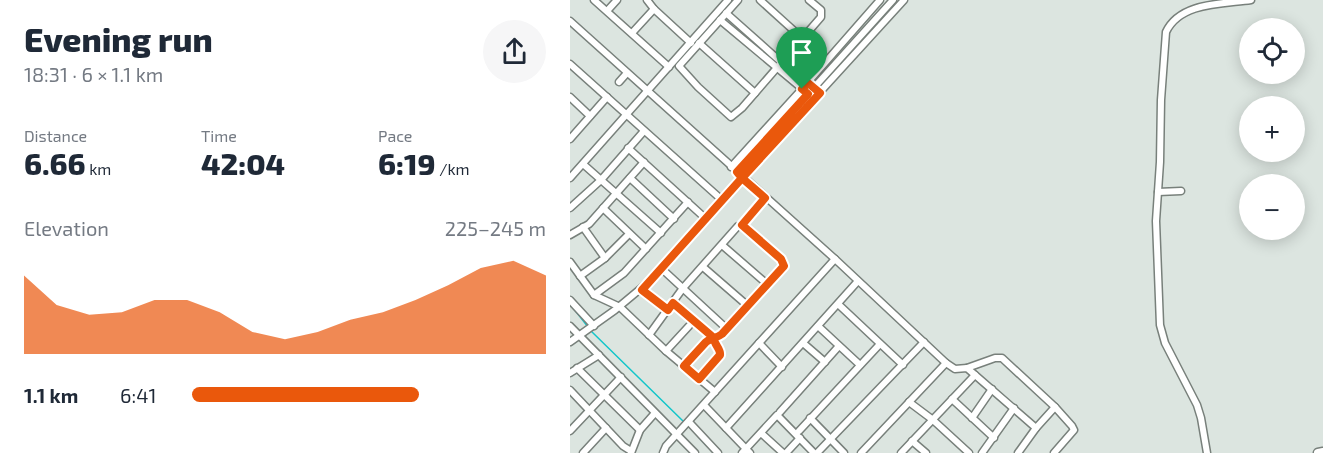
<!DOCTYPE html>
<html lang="en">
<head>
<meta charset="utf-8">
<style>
  body { margin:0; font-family:"Exo 2",sans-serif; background:#f6f6f7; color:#1f2937; height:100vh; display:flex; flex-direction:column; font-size:22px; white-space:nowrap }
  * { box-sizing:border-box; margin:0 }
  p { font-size:20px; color:#747a83 }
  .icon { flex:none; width:33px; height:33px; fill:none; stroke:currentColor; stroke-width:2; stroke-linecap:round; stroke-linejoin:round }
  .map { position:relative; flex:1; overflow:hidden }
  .panel { display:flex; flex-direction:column; background:#fff; width:570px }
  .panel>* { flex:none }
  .controls { position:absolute; left:669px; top:18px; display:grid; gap:12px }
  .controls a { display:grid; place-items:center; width:66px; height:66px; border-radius:50%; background:#fff; box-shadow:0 3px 15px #0003; font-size:30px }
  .pin { position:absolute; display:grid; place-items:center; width:51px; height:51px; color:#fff; margin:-62px -26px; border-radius:50% 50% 50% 0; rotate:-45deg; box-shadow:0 0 6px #0007 }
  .pin .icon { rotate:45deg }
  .round { display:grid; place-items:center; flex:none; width:63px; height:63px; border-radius:32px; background:#f6f6f7 }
  .head { display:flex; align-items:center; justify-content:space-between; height:102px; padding:0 24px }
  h1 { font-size:33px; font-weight:800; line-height:45px }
  .figures { display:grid; grid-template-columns:repeat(3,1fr); gap:9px; height:102px; padding:6px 24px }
  .figures div { display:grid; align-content:center }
  .figures b { font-size:30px; font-weight:800 }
  .figures small { font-size:16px; font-weight:400 }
  .figures p { font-size:16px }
  .chart { height:168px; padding:12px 24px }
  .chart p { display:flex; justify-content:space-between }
  .chart svg { width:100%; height:108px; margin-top:6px; fill:#ea580c; opacity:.7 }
  ul { padding:0 24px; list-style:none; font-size:20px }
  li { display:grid; grid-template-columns:96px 72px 1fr; align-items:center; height:45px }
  li i { height:15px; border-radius:8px; background:#ea580c }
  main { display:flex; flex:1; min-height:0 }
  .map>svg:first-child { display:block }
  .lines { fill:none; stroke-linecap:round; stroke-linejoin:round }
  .stream { stroke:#13c6ca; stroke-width:1.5 }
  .street-casing { stroke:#78807b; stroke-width:9 }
  .secondary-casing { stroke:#78807b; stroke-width:11 }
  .street { stroke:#fff; stroke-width:6 }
  .secondary { stroke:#fff; stroke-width:8 }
  .route-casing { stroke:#fff; stroke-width:12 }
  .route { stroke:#ea580c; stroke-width:8 }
</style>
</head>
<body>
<main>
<section class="panel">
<div class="head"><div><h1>Evening run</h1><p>18:31 · 6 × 1.1 km</p></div><a class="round"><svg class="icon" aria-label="share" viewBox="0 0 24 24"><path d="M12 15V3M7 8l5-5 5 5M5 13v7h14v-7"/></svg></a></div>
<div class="figures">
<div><p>Distance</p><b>6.66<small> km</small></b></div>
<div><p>Time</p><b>42:04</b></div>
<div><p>Pace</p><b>6:19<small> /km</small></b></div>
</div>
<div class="chart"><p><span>Elevation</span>225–245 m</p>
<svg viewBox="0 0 160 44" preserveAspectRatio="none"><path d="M0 44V12L10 24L20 28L30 27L40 22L50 22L60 27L70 35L80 38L90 35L100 30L110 27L120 22L130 16L140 9L150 6L160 12V44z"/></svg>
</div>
<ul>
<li><b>1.1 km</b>6:41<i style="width:64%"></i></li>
</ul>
</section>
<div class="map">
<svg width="753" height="453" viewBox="0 0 753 453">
  <rect width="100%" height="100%" fill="#dce5e0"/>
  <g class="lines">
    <g class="stream">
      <polyline points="1,305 18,327"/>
      <polyline points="21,331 114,422"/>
      <polyline points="118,425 137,446"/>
    </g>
    <defs>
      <g id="street">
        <polyline points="24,0 99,67"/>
        <polyline points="77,0 84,9 121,43"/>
        <polyline points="168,0 109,66 128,87 161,117 172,108 251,17 251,10 239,0"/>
        <polyline points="190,0 232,38"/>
        <polyline points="37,11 47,0"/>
        <polyline points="156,13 211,62 240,85"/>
        <polyline points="150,20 235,91"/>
        <polyline points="0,21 265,259 376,363 385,369 397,368 466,428"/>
        <polyline points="62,33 84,9"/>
        <polyline points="129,43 185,93"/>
        <polyline points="0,64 152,200"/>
        <polyline points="49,82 57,73"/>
        <polyline points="0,97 20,116"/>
        <polyline points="0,139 37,97"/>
        <polyline points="58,148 135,218"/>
        <polyline points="13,164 91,233"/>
        <polyline points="161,167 232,89 310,0"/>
        <polyline points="167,173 323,0"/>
        <polyline points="0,178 158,0"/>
        <polyline points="60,178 104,219"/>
        <polyline points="588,192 611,191"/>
        <polyline points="0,208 31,180 74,131"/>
        <polyline points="33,208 76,249"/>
        <polyline points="172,225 195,198"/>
        <polyline points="13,227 35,258"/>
        <polyline points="0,235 19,224 74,162"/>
        <polyline points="152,245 197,284"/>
        <polyline points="0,262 24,295 50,307 96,351 145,392"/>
        <polyline points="133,267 178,306"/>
        <polyline points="92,269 157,329"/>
        <polyline points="10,276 35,258 59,234"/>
        <polyline points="72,290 98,310"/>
        <polyline points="24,295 54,273 118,202"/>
        <polyline points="0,300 24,326"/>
        <path d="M103,303L144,338C144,345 151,349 150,355L129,379"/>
        <polyline points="268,304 333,365"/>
        <polyline points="0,326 125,453"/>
        <polyline points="248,326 290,365"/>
        <polyline points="79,335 113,288 168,226 172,225 177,228 211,259 214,266 152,334 136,342 114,366"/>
        <polyline points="0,342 45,310 81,280 135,218 334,0"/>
        <polyline points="189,343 212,367"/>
        <polyline points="233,343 255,362"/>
        <polyline points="96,351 119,326"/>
        <polyline points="7,368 70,430"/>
        <polyline points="397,368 425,358 432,358 485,407 502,426 504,430 484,453"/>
        <polyline points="0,373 29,355"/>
        <polyline points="0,390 53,446 61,451"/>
        <polyline points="382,399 424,438"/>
        <polyline points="339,402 363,420 399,453"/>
        <polyline points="134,405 180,453"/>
        <polyline points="210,412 269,346"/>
        <polyline points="240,418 274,453"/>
        <polyline points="402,418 422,389"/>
        <polyline points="119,422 148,453"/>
        <polyline points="156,428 288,281"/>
        <polyline points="0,431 51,377"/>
        <polyline points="229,431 310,344"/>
        <polyline points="191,433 213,453"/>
        <polyline points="342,441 356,453"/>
        <polyline points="13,453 36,428"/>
        <polyline points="61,453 70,430 85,413"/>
        <polyline points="93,453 96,446 265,259"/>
        <polyline points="172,453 207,415 244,453"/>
        <polyline points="216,453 230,438"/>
        <polyline points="247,453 354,342"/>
        <polyline points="291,453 376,363"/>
        <polyline points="331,453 405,375"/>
        <polyline points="412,453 444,408"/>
        <polyline points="448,453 466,428 485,407"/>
        <path d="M637,453L631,418L627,405L595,343L590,325L586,221L590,162L591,100L596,32C610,2 653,4 681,0"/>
      </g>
      <polyline id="secondary" points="748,453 753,452"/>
    </defs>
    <use href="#street" class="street-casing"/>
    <use href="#secondary" class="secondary-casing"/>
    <use href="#street" class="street"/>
    <use href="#secondary" class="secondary"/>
  </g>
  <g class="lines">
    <defs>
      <path id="route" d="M232,89L238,94L167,172L172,178L72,290L98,310L103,303L144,338C144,345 151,349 150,355L129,379L114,366L136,342C141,338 147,338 152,334L214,266L211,259L172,225L195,198L172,178L250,93L238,83L232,89"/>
    </defs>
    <use href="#route" class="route-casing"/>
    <use href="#route" class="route"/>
  </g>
</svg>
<div class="controls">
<a><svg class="icon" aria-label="locate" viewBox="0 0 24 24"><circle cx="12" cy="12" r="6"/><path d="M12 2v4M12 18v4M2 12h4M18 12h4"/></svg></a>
<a>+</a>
<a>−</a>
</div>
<div class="pin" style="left:232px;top:89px;background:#1e9e55"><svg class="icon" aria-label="arrive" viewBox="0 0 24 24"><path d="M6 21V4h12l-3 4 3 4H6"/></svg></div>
</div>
</main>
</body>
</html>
